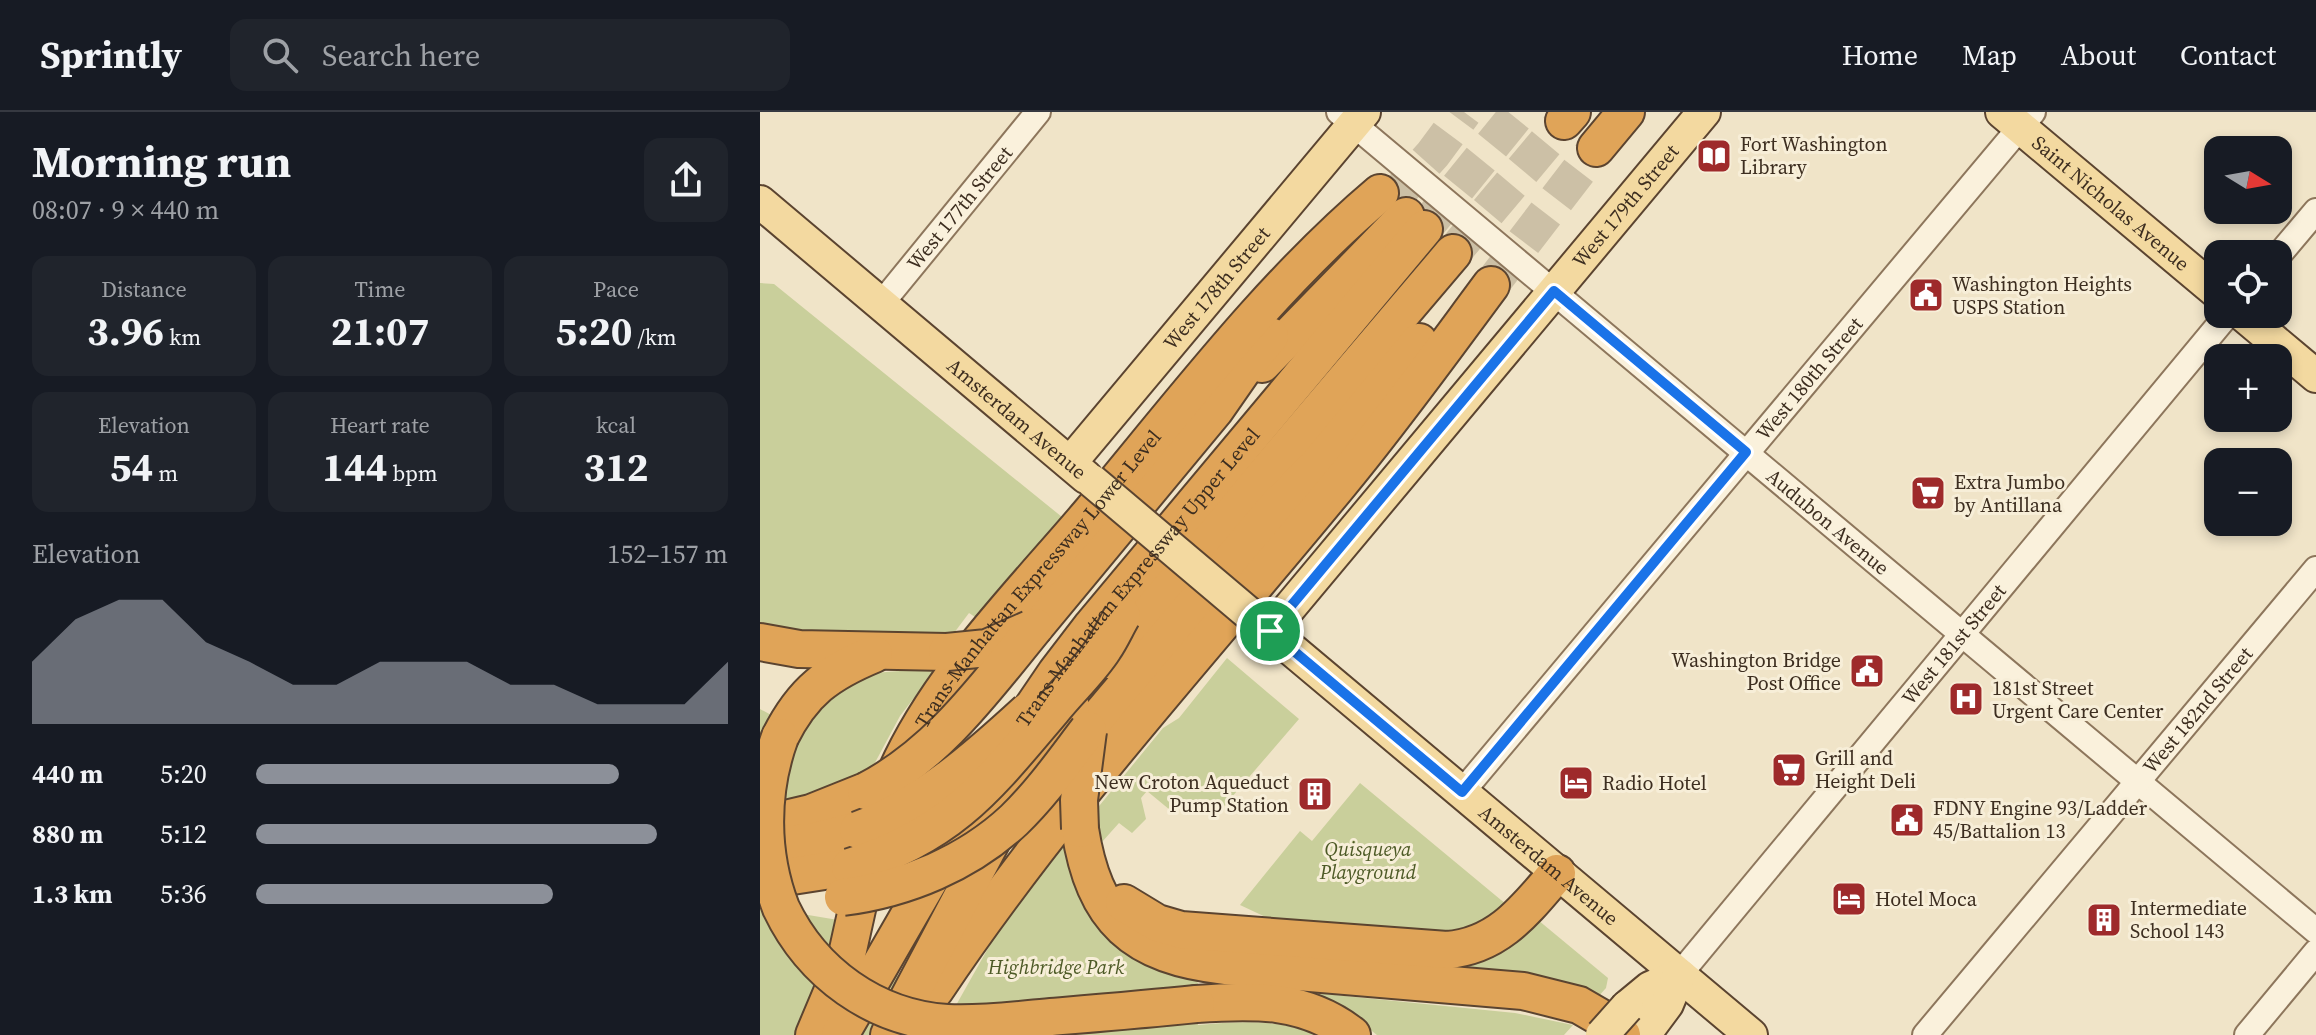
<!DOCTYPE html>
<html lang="en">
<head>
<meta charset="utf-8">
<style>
  body { margin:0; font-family:"Source Serif 4",serif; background:#20242c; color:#f1f3f6; height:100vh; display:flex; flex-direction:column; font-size:30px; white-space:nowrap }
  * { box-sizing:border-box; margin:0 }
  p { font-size:26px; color:#9ea1a6 }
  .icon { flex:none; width:44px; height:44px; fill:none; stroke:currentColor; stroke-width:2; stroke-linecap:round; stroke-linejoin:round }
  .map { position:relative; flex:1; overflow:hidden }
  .sheet { display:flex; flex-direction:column; background:#171b24; width:760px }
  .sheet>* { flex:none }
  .needle { width:52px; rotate:101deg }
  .tools { position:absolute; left:1444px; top:24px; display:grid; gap:16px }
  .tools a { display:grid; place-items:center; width:88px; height:88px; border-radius:16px; background:#171b24; box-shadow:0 4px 12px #0003; font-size:40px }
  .pin { position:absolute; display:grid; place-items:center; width:68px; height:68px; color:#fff; margin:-34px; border:4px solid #fff; border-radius:50%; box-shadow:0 2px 8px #0007 }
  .round { display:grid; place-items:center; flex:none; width:84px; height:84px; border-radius:16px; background:#20242c }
  .headline { display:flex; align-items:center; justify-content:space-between; height:136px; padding:0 32px }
  h1 { font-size:44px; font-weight:700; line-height:60px }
  .figures { display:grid; grid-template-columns:repeat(3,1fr); gap:12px; height:136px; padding:8px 32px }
  .figures div { display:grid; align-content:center; border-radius:16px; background:#20242c; text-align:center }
  .figures b { font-size:40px; font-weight:700 }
  .figures small { font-size:22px; font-weight:400 }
  .figures p { font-size:22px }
  .chart { height:224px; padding:16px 32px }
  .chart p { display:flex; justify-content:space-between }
  .chart svg { width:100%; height:144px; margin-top:8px; fill:#8c9099; opacity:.7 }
  ul { padding:0 32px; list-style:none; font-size:26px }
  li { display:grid; grid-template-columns:128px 96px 1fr; align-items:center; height:60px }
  li i { height:20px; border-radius:10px; background:#8c9099 }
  header { display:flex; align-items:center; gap:48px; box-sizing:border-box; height:112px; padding:0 40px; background:#171b24; border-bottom:2px solid #363941 }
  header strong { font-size:38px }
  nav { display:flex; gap:44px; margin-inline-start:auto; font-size:28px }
  .search { width:560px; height:72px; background:#20242c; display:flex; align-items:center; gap:20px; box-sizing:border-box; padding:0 28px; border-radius:16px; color:#9ea1a6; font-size:30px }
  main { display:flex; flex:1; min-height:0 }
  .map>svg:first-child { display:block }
  .green { fill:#c9cf9b }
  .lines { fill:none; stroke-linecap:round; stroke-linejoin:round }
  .highway-tunnel { stroke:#ccc0a6; stroke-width:36; stroke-dasharray:36 18; stroke-linecap:butt }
  .minor-casing { stroke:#8d765c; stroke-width:28 }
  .major-casing { stroke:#5b4430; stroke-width:36 }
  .highway-casing { stroke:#5b4430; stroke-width:40 }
  .minor { stroke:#faf1dc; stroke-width:24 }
  .major { stroke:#f3d9a0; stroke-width:32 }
  .highway { stroke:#e0a458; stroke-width:36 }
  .major-bridge-casing { stroke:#5b4430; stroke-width:36; stroke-linecap:butt }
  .highway-bridge-casing { stroke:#5b4430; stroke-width:40; stroke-linecap:butt }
  .major-bridge { stroke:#f3d9a0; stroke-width:32 }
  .highway-bridge { stroke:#e0a458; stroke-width:36 }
  .route-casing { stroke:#fff; stroke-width:16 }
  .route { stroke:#1a73e8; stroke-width:10 }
  .labels { text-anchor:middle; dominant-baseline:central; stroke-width:6; stroke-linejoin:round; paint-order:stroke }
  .poi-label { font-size:20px; fill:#3d2e20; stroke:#f7eed8; text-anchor:start }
  .street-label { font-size:20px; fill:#3d2e20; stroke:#f7eed8 }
  .park-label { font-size:20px; font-style:italic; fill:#4d5a26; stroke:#f7eed8 }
</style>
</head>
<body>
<header>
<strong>Sprintly</strong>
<div class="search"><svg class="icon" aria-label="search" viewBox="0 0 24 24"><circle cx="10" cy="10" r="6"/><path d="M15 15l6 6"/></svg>Search here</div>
<nav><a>Home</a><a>Map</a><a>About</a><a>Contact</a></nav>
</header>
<main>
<section class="sheet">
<div class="headline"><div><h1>Morning run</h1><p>08:07 · 9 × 440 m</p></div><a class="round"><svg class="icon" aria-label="share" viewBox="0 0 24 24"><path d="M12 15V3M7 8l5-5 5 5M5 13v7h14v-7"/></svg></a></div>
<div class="figures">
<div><p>Distance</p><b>3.96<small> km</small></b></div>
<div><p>Time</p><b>21:07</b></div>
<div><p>Pace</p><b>5:20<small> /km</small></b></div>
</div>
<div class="figures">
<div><p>Elevation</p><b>54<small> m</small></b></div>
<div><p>Heart rate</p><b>144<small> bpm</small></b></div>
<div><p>kcal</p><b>312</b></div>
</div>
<div class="chart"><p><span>Elevation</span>152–157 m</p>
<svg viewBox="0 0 160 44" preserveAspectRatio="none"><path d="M0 44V25L10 12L20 6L30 6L40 19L50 25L60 32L70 32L80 25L90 25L100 25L110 32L120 32L130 38L140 38L150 38L160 25V44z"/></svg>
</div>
<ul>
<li><b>440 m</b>5:20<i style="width:77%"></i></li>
<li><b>880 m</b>5:12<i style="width:85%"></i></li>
<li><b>1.3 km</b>5:36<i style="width:63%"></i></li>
</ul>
</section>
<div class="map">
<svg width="1556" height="923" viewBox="0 0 1556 923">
  <rect width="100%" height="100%" fill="#f0e4c8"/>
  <g class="green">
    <polygon points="0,171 14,172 302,405 215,505 209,501 191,525 36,523 0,511"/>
    <polygon points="467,546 539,607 459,700 444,687 426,690 420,686 410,698 387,679 381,686 386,707 372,721 359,711 342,730 335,699 403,616 419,606"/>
    <polygon points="177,556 140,604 110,660 98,668 0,699 0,597 41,619 72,579 114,561"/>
    <polygon points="600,671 741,788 752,796 698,824 516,810 480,793 540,719 552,729"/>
    <path d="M306,729L437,869L441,880H435L438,913C478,910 517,906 556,923H0V795L78,808L77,830L195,895L244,808Z"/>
    <polygon points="778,808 848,866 846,876 837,886 681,853"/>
    <polygon points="515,877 755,901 813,913 804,923 617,923 603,912"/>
  </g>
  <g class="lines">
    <g class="highway-tunnel">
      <polyline points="630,90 673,42 704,0"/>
      <polyline points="664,117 759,0"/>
      <polyline points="693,141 804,9"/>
      <polyline points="731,173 836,36"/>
    </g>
    <defs>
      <g id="minor">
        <path id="s1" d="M579,0L1556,819"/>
        <polyline points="1518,144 1556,99"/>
        <path id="s2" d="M121,192L278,0"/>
        <path id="s3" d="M702,680L1273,0"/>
        <path id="s4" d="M919,863L1468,202"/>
        <path id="s5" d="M1165,923L1556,457"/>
        <polyline points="1487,923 1556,840"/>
      </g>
      <g id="major">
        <path id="s6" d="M1242,0L1458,181"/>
        <path id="s7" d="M0,90L326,365"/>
        <polyline points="1482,202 1556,264"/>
        <path id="s8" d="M310,351L604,0"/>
        <path id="s9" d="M493,505L991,923"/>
        <path id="s10" d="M510,519L944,0"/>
        <polyline points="867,895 890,876 919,863"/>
        <polyline points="884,923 907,892 919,863"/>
      </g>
      <g id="highway">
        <polyline points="804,9 812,0"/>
        <polyline points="836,36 866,0"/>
        <polyline points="502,252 646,104"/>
        <polyline points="275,515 455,298 487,252 510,224"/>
        <polyline points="0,530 39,537 187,540"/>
        <polyline points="347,548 693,141"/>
        <polyline points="328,618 517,394 556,355 659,230"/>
        <path id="s11" d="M253,624L296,561L332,514L664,117"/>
        <path d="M20,625C43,579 68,561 114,542"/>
        <path id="s12" d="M134,665C176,566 263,481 332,399C423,290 511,173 620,81"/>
        <polyline points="0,713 51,701 106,679"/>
        <path d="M320,717C334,808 373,844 466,854L763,879L819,893L838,904L862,923"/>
        <polyline points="0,734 51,730 98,718"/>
        <polyline points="0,769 90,755"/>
        <path d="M364,791L397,811L421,818L687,838C739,834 766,797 797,761"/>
        <path d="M175,878C295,698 443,538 580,371C633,307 682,239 731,173"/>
        <path d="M436,892C493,888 545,886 592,923"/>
        <polyline points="54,923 86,847 107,752"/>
        <polyline points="80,923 219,682"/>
        <polyline points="129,923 257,681 311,595"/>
      </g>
    </defs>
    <use href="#minor" class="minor-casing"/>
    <use href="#major" class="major-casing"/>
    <use href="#highway" class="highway-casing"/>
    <use href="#minor" class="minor"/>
    <use href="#major" class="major"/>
    <use href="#highway" class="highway"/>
    <defs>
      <g id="major-bridge">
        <polyline points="332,369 493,505"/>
        <polyline points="842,923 867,895"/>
      </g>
      <g id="highway-bridge">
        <polyline points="187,540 227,536 270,517"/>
        <path d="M20,625C0,680 0,741 21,796C52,861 114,906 187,911C222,913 256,908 291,905C339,901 388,897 436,892"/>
        <path d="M106,679C178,642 225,576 275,515"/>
        <polyline points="320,717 319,688 328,619"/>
        <path d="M98,718C163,694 218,645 268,599"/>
        <path d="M90,755C192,722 226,676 293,597C309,577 330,558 344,536C351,526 356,514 362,504"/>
        <path d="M83,785C146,777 208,751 254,708C282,681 305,648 328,618"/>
      </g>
    </defs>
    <use href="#major-bridge" class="major-bridge-casing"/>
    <use href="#highway-bridge" class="highway-bridge-casing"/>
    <use href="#major-bridge" class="major-bridge"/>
    <use href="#highway-bridge" class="highway-bridge"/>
  </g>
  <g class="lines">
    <defs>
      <polygon id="route" points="794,179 986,340 702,680 510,519"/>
    </defs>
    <use href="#route" class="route-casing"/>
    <use href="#route" class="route"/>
  </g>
  <defs>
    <symbol id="library-square" viewBox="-11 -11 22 22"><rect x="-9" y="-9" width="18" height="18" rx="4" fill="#9e2a2b" stroke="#f7eed8"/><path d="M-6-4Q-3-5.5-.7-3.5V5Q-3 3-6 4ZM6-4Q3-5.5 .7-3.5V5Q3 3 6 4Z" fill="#fff"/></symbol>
    <symbol id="civic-square" viewBox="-11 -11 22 22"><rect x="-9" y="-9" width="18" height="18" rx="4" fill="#9e2a2b" stroke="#f7eed8"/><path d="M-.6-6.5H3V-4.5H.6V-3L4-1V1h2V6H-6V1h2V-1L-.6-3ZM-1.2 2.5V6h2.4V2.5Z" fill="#fff"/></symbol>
    <symbol id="supermarket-square" viewBox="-11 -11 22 22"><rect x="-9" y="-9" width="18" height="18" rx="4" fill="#9e2a2b" stroke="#f7eed8"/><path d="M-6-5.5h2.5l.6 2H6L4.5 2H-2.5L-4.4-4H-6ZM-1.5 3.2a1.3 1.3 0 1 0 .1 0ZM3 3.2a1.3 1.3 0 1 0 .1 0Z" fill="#fff"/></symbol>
    <symbol id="hospital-square" viewBox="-11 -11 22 22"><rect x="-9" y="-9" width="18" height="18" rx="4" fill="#9e2a2b" stroke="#f7eed8"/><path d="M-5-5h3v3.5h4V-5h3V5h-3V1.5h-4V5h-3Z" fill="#fff"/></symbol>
    <symbol id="hotel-square" viewBox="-11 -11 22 22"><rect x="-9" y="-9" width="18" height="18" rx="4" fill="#9e2a2b" stroke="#f7eed8"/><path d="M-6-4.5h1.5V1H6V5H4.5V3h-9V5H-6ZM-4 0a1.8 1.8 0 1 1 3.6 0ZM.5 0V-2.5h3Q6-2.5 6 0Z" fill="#fff"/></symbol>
    <symbol id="building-square" viewBox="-11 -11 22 22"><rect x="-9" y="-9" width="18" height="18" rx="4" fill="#9e2a2b" stroke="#f7eed8"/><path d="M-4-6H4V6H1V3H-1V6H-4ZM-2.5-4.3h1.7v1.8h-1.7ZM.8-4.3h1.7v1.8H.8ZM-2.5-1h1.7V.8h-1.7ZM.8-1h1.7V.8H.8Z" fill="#fff"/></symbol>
  </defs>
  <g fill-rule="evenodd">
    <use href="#library-square" x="934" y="24" width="40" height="40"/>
    <use href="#civic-square" x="1146" y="163" width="40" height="40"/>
    <use href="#supermarket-square" x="1148" y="361" width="40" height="40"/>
    <use href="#civic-square" x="1087" y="539" width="40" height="40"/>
    <use href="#hospital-square" x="1186" y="567" width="40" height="40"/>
    <use href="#supermarket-square" x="1009" y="638" width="40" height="40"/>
    <use href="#hotel-square" x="796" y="651" width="40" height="40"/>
    <use href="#building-square" x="535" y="662" width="40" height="40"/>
    <use href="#civic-square" x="1127" y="688" width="40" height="40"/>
    <use href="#hotel-square" x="1069" y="767" width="40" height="40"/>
    <use href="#building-square" x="1324" y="788" width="40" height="40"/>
  </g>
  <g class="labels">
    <g class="poi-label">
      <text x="980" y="32">Fort Washington<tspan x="980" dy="23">Library</tspan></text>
      <text x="1192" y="172">Washington Heights<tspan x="1192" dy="23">USPS Station</tspan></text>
      <text x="1194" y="370">Extra Jumbo<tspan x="1194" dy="23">by Antillana</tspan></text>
      <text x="1081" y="548" text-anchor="end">Washington Bridge<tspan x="1081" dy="23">Post Office</tspan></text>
      <text x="1232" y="576">181st Street<tspan x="1232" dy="23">Urgent Care Center</tspan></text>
      <text x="1055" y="646">Grill and<tspan x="1055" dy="23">Height Deli</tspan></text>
      <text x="529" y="670" text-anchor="end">New Croton Aqueduct<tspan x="529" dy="23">Pump Station</tspan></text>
      <text x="842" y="671">Radio Hotel</text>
      <text x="1173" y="696">FDNY Engine 93/Ladder<tspan x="1173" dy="23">45/Battalion 13</tspan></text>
      <text x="1115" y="787">Hotel Moca</text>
      <text x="1370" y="796">Intermediate<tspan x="1370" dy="23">School 143</tspan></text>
    </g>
    <g class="street-label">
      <text stroke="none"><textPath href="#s6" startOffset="142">Saint Nicholas Avenue</textPath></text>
      <text stroke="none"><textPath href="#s10" startOffset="554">West 179th Street</textPath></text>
      <text stroke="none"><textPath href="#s2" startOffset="124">West 177th Street</textPath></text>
      <text stroke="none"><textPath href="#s8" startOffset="228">West 178th Street</textPath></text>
      <text stroke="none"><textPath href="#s3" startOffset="540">West 180th Street</textPath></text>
      <text stroke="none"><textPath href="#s7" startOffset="336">Amsterdam Avenue</textPath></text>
      <text stroke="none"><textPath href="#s1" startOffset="638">Audubon Avenue</textPath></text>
      <text stroke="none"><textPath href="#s11" startOffset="202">Trans-Manhattan Expressway Upper Level</textPath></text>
      <text stroke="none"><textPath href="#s12" startOffset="246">Trans-Manhattan Expressway Lower Level</textPath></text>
      <text stroke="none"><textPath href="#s4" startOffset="430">West 181st Street</textPath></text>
      <text stroke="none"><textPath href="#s5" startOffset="424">West 182nd Street</textPath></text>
      <text stroke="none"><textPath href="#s9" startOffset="386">Amsterdam Avenue</textPath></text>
    </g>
    <g class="park-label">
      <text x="608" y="737">Quisqueya<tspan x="608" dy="23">Playground</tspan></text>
      <text x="296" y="855">Highbridge Park</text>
    </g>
  </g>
</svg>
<div class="tools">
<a><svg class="needle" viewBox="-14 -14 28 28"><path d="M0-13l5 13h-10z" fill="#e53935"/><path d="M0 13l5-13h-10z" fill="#9ea1a6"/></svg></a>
<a><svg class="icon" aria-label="locate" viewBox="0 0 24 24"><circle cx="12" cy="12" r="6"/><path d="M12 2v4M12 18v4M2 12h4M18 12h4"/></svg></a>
<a>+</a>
<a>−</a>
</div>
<div class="pin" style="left:510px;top:519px;background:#1e9e55"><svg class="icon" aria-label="arrive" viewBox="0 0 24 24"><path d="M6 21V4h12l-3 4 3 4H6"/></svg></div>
</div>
</main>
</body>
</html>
